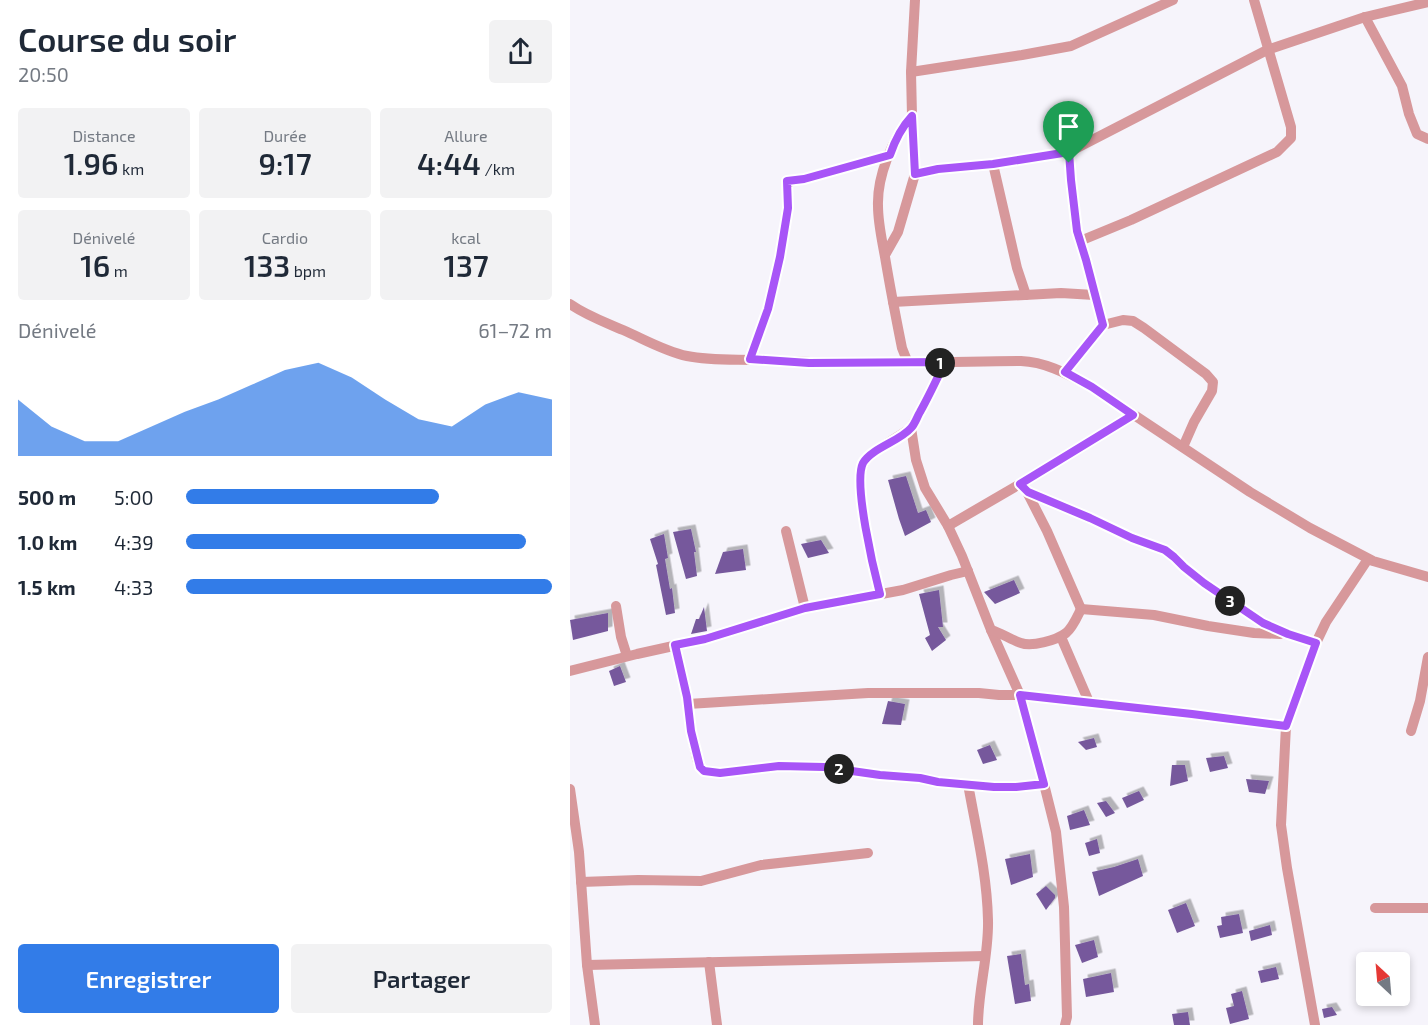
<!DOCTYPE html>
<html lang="fr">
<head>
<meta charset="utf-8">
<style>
  body { margin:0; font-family:"Exo 2",sans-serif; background:#f2f2f3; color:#1f2937; height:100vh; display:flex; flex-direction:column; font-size:22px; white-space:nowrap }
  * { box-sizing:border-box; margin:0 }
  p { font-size:20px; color:#747a83 }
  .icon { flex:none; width:33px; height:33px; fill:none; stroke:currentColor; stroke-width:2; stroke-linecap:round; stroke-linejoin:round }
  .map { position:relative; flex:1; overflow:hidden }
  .details { display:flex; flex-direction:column; background:#fff; width:570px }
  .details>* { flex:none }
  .needle { width:39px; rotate:334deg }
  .controls { position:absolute; left:786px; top:952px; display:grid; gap:12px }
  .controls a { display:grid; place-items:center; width:54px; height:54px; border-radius:6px; background:#fff; box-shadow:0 3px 9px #0003; font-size:30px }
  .pin { position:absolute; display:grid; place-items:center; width:51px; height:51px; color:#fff; margin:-62px -26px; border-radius:50% 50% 50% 0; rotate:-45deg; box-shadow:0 0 6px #0007 }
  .pin .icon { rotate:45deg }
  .km { position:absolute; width:30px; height:30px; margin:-15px; border-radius:50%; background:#222; color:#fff; font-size:16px; line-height:30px; text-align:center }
  .round { display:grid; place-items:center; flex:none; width:63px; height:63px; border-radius:6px; background:#f2f2f3 }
  .headline { display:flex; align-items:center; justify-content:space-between; height:102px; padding:0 18px }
  h1 { font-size:33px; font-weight:600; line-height:45px }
  .figures { display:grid; grid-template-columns:repeat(3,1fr); gap:9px; height:102px; padding:6px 18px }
  .figures div { display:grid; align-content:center; border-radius:6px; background:#f2f2f3; text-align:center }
  .figures b { font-size:30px; font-weight:600 }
  .figures small { font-size:16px; font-weight:400 }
  .figures p { font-size:16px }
  .chart { height:168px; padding:12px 18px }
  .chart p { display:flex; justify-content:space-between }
  .chart svg { width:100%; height:108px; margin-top:6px; fill:#327ce8; opacity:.7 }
  .action { display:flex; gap:12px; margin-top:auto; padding:12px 18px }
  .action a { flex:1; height:69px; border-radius:6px; background:#327ce8; color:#fff; font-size:24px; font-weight:600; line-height:69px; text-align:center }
  .action a+a { background:#f2f2f3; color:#1f2937 }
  ul { padding:0 18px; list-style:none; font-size:20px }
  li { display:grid; grid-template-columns:96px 72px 1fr; align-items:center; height:45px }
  li i { height:15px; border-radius:8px; background:#327ce8 }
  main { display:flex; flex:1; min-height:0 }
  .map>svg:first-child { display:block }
  .building { fill:#76599c; filter:url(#shadow) }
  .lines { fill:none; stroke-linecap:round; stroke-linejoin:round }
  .minor { stroke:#d7989b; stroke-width:10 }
  .route-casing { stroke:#fff; stroke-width:12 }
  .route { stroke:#a855f7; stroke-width:8 }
</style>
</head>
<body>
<main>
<section class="details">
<div class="headline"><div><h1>Course du soir</h1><p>20:50</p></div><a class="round"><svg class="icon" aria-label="share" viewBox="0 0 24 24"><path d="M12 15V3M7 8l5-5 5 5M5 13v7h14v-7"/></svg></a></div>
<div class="figures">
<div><p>Distance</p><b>1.96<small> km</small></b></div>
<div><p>Durée</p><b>9:17</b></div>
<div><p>Allure</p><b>4:44<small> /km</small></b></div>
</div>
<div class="figures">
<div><p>Dénivelé</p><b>16<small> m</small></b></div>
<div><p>Cardio</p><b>133<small> bpm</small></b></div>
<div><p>kcal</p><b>137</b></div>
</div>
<div class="chart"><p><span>Dénivelé</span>61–72 m</p>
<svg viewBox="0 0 160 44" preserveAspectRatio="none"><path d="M0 44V21L10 32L20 38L30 38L40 32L50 26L60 21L70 15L80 9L90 6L100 12L110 21L120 29L130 32L140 23L150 18L160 21V44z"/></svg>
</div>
<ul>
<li><b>500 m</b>5:00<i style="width:69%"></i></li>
<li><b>1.0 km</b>4:39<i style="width:93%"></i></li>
<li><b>1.5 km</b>4:33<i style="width:100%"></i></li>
</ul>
<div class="action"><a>Enregistrer</a><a>Partager</a></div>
</section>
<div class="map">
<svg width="858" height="1025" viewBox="0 0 858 1025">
  <defs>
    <filter id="shadow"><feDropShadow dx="4.5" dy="-4.5" stdDeviation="0" flood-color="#0004"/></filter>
  </defs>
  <rect width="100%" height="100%" fill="#f6f4fb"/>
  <g class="building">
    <polygon points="336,476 348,513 356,510 361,522 335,536 329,519 318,480"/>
    <polygon points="121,529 126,552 124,552 127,576 116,579 103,532"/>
    <polygon points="94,534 98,558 95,559 100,589 102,588 105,613 96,615 86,565 88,564 80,539"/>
    <polygon points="251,540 259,553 238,558 231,544"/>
    <polygon points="173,549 176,570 145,574 153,552"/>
    <polygon points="444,580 450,593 425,604 414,592"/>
    <polygon points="369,590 373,627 368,627 376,640 362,651 355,638 360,635 349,594"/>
    <polygon points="134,607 137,631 121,634 126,619 129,619"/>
    <polygon points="38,613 38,631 3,640 0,620"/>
    <polygon points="50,666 56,682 44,686 39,671"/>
    <polygon points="318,701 335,704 331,725 312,724"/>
    <polygon points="524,738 527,747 516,750 508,742"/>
    <polygon points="420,745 427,760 413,764 407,750"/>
    <polygon points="654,756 658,768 640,772 636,758"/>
    <polygon points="602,765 615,765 618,781 600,786"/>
    <polygon points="676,779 699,781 695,794 679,792"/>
    <polygon points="569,791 574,800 557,808 552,798"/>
    <polygon points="536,801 545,813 536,817 527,803"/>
    <polygon points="514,810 520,825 500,830 497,816"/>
    <polygon points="527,839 530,853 519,856 515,843"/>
    <polygon points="460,854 463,877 441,885 435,859"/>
    <polygon points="568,859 573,876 529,896 522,872 544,867"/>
    <polygon points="476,886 485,895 485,898 476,910 466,894"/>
    <polygon points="616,903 625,926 607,933 598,910"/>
    <polygon points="669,914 673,933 650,938 647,926 652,925 651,917"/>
    <polygon points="700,925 702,935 681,941 679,931"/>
    <polygon points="524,940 528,957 512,963 505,945"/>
    <polygon points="451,954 455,985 459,984 461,1001 445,1004 437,956"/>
    <polygon points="706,967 709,979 691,983 688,971"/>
    <polygon points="541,973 544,992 516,997 513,979"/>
    <polygon points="672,991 679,1019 660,1024 656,1008 664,1006 661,994"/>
    <polygon points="762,1007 767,1015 754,1018 752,1009"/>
    <polygon points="618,1012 620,1025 604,1025 602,1014"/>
  </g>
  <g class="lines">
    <g class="minor">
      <polyline points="795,17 832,86 839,114 847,134 858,139"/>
      <polyline points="341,72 452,55 501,46 603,0"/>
      <polyline points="499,152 501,180 507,232 516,260 533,325"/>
      <polyline points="423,164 447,268 456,295"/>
      <polyline points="345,174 368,169 423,164 499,152 697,50 795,17 858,2"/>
      <polyline points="510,241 561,220 707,152 721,138 721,127 684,0"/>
      <polyline points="315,255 328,232 345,174 342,116"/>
      <polyline points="323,302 491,293 524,295"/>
      <path d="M0,304C17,316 35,322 53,330C74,339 94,351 117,356C141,361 166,359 190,360C277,365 364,362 451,361C477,362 499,375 522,387L680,492L740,528L803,561L858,577"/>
      <polyline points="180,359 198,309 210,257 218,208 217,181 234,179 320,155"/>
      <polyline points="375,362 360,393 341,428 346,460 355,488 378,526 392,556 421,630 450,695 474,784 486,832 494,907 497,1017 495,1025"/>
      <path d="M338,363L332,348C326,318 320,287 315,257C312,240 308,223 308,206C307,177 322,138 342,116L341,72L345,0"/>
      <polyline points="495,372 533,325 553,320 563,321 574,328 636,374 643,382 642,391 624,422 613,447"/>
      <polyline points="456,490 477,531 511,609"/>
      <polyline points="458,492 520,518 562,538 595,550 605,557 614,567 634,583 693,623 718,634 746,643"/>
      <polyline points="378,526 450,484 563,415"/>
      <polyline points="216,531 235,608"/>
      <path d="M310,594C304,571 281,479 295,461C304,450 328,437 341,428"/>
      <polyline points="46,606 51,637 57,656"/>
      <polyline points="511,609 584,615 638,626 684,633 710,634"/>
      <path d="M421,630C432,633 441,640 451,643C462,647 487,640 496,633C503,627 507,617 511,609"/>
      <polyline points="491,637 519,702"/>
      <polyline points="105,645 117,697 121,731 127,759 130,767 134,771 150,773 209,766 254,767 310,775 350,778 368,782 424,787 446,787 474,784"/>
      <polyline points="0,671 67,654 135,639 235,608 333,590 381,575 398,571"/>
      <polyline points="118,704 298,693 409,693 429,695 450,695 519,702 716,726"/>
      <polyline points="841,731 850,701 858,657"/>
      <path d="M398,784C406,829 417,874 418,920C419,955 408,990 408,1025"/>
      <polyline points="0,789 9,852 17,965 25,1025"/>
      <polyline points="11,882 68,880 131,881 191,865 298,853"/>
      <polyline points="805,908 858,908"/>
      <polyline points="139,962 147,1025"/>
      <polyline points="17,965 415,956"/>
      <polyline points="745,1025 717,868 711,825 716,726 746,643 756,622 798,559"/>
    </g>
  </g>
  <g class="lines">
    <defs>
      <path id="route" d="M342,116L345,174L368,169L423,164L499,152L501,180L507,231L516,260L533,325L495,372L522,387L563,415L450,484L458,492L520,518L562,538L595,550L604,557L614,567L634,583L693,623L718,634L746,643L716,726L622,714L450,695L474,784L446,787H424L368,782L350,778L310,775L254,767L209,766L150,773L134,771L130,767L121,731L117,697L105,645L135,639L235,608L310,594C304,571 283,483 293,463C302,448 330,441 341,428C345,424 347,417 350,412C359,396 367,379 375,362L239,363L180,359L198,309L210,257L218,208L217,181L234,179L320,155C325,140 331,128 342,116Z"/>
    </defs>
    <use href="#route" class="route-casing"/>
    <use href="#route" class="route"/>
  </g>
</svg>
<div class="controls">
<a><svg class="needle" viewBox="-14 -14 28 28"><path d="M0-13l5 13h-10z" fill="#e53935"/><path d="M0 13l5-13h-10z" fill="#747a83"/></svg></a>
</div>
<div class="pin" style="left:499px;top:163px;background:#1e9e55"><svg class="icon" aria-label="arrive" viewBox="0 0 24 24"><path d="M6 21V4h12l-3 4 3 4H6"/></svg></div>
<b class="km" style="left:370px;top:363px">1</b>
<b class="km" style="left:269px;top:769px">2</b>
<b class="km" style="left:660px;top:601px">3</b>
</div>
</main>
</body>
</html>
